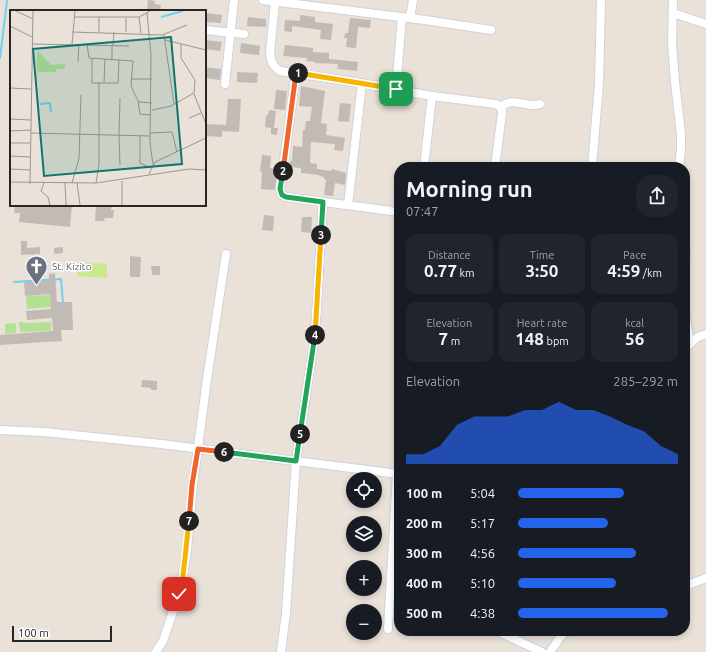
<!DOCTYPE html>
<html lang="en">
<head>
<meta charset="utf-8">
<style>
  body { margin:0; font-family:Ubuntu,sans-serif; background:#20242c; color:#f1f3f6; height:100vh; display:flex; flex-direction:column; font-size:15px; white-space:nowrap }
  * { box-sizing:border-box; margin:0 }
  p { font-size:13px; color:#9ea1a6 }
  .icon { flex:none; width:22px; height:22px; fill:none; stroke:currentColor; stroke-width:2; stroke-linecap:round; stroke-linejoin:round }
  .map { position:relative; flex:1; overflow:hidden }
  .drawer { position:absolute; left:394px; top:162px; width:296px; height:474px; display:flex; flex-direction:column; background:#171b24; border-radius:16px; box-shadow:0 2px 6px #0003 }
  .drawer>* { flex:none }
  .buttons { position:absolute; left:346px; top:472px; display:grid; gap:8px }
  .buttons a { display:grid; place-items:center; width:36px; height:36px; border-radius:50%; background:#171b24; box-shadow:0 2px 6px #0003; font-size:20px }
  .scale { position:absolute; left:12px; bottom:10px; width:100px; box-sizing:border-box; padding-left:4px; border:2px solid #272727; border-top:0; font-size:11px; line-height:14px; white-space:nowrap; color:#272727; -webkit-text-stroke:3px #fff; paint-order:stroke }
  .pin { position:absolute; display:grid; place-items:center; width:34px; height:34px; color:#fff; margin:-17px; border-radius:8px; box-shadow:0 2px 6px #0006 }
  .km { position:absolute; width:20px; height:20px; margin:-10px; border-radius:50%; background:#222; color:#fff; font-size:11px; line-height:20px; text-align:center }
  .round { display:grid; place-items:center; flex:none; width:42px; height:42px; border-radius:16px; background:#20242c }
  .summary { display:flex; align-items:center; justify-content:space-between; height:68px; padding:0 12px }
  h1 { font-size:22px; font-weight:600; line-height:30px }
  .stats { display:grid; grid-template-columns:repeat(3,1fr); gap:6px; height:68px; padding:4px 12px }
  .stats div { display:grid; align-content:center; border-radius:10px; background:#20242c; text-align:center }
  .stats b { font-size:17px; font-weight:600 }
  .stats small { font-size:11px; font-weight:400 }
  .stats p { font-size:11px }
  .chart { height:112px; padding:8px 12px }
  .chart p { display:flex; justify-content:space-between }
  .chart svg { width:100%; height:72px; margin-top:4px; fill:#2563eb; opacity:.7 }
  ul { padding:0 12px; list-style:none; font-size:13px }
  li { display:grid; grid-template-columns:64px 48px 1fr; align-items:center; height:30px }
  li i { height:10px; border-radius:5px; background:#2563eb }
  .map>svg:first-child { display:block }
  .green { fill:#b4e194 }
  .pitch { fill:#c9e890 }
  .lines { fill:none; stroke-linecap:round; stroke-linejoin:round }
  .stream { stroke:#6bd3ec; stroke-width:2 }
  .building { fill:#c2bbb5 }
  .minor-casing { stroke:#ced3e0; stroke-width:10 }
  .minor { stroke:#fff; stroke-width:8 }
  .split-1-casing { stroke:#fff; stroke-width:8 }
  .split-2-casing { stroke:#fff; stroke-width:8 }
  .split-3-casing { stroke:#fff; stroke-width:8 }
  .split-4-casing { stroke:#fff; stroke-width:8 }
  .split-5-casing { stroke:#fff; stroke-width:8 }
  .split-6-casing { stroke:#fff; stroke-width:8 }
  .split-7-casing { stroke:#fff; stroke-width:8 }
  .split-8-casing { stroke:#fff; stroke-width:8 }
  .split-1 { stroke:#f5b400; stroke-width:5 }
  .split-2 { stroke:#f0652b; stroke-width:5 }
  .split-3 { stroke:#22a559; stroke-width:5 }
  .split-4 { stroke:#f5b400; stroke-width:5 }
  .split-5 { stroke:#22a559; stroke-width:5 }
  .split-6 { stroke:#22a559; stroke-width:5 }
  .split-7 { stroke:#f0652b; stroke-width:5 }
  .split-8 { stroke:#f5b400; stroke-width:5 }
  .labels { text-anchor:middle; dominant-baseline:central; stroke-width:3; stroke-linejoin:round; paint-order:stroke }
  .worship-label { font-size:10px; fill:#5b616d; stroke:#fff; text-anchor:start }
  .inset-river { fill:none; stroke:#6bd3ec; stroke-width:2 }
  .inset-road { fill:none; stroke:#9c9791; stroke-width:1 }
  .view { fill:#0f766e; fill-opacity:0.15; stroke:#0f766e; stroke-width:2 }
  .inset-edge { fill:none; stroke:#272727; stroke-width:2 }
</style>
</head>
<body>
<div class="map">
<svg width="706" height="652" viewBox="0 0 706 652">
  <rect width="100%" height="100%" fill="#eae1d8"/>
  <g class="green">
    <polygon points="50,295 51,307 27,309 26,296"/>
    <polygon points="19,322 23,322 24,323 51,322 51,331 20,332"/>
    <polygon points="16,323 16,333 5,334 5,324"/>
  </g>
  <polygon class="pitch" points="77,262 107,264 107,278 77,276"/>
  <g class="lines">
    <g class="stream">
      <polyline points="0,58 7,1"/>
      <polyline points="14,282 61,279 63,303"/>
    </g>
  </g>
  <g class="building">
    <polygon points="148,0 155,1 154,4 161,5 160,11 147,11"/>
    <polygon points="205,13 222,15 221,23 205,22"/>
    <polygon points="300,15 315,17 315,22 333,24 331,40 320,39 321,30 292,26 292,32 284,31 285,20 300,21"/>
    <polygon points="248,17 266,19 266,27 247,26"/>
    <polygon points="350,18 371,20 370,28 358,27 356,48 346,47 347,38 344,38 345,33 348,33"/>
    <polygon points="205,40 222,42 220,51 205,49"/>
    <polygon points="241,43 260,46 259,55 240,53"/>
    <polygon points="285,45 313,48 313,52 329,53 329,59 358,62 357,71 337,69 338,64 315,63 315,62 306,61 307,58 283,56"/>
    <polygon points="205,67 221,69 220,80 205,78"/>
    <polygon points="237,72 258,73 257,83 237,82"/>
    <polygon points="301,86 325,91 321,123 327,124 326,135 345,138 343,151 334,150 335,144 311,142 310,163 317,164 317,169 331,171 332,169 346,173 345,185 335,183 333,196 324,195 326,180 324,179 324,177 319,176 319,175 301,173 301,168 290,167 290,161 292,161 293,146 302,147 303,130 305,130 306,121 310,121 312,107 299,106"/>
    <polygon points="276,90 287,91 285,110 274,109"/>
    <polygon points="228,99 241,99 239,132 222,131 222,137 205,136 205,124 226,125"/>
    <polygon points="340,103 351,104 349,122 338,121"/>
    <polygon points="269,110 276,111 274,128 278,128 277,135 271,134 271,128 265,127 266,115 268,115"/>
    <polygon points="262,155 271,156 270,168 277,169 275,190 261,189 262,172 260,172"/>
    <polygon points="15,205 72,205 70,227 19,222 20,213 14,213"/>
    <polygon points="101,205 112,205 111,210 114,210 113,218 105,218 104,221 95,221 96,207 101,207"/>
    <polygon points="264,215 274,216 273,231 262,230"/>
    <polygon points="302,217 312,217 311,233 301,232"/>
    <polygon points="21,241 27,241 27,248 40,247 40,254 21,255"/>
    <polygon points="63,247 63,253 54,254 54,248"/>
    <polygon points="130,256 141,257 140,277 130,277"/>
    <polygon points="151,266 160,266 160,275 152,275"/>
    <polygon points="55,273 57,302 72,302 73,330 61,330 62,341 0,345 0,335 53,331 52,318 27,320 26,311 51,309 50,294 25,296 24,282 49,281 49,274"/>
    <polygon points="142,380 157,381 157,390 151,390 151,388 141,387"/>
  </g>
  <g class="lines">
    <defs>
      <g id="minor">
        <polyline points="263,0 425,20 491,30"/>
        <polyline points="673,0 672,44 675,82 681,134 681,149 679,167"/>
        <path d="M275,2L270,53C271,62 272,65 280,71L348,81L432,96L496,104L501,107L502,113L495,167"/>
        <polyline points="673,13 706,24"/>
        <polyline points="410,18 413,0"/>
        <polyline points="205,30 244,34"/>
        <polyline points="296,73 280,189 282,195 286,197 399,212"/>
        <polyline points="225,84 234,0"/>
        <polyline points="396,89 402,17"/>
        <path d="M501,107C509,99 519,103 530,105C533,105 537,105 540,104"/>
        <polyline points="424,167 432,96"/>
        <polyline points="592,167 599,83 601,0"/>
        <polyline points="348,205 362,83"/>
        <polyline points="685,245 686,253 685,266"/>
        <polyline points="685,311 690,344"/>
        <polyline points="685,348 698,337 706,334"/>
        <polyline points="0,430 44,432 161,444 399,474"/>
        <polyline points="685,586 706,578"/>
        <polyline points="388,629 397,474"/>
        <polyline points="497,631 542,652"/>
        <polyline points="156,652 163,641 179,594 183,575 187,550 193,485 207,379 226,254"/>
        <polyline points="281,652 286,613 296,461 313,349 316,320 323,202"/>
        <polyline points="550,652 561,636 567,631"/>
      </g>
    </defs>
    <use href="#minor" class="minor-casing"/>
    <use href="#minor" class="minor"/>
  </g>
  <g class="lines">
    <defs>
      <polyline id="split-1" points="298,73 396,89"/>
      <polyline id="split-2" points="283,171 296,73 298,73"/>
      <polyline id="split-3" points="283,171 280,189 282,195 286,197 323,202 321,235"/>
      <polyline id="split-4" points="315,335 321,235"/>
      <polyline id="split-5" points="300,434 315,335"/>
      <polyline id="split-6" points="224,452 296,461 300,434"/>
      <polyline id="split-7" points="189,521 192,485 198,449 224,452"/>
      <polyline id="split-8" points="179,594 183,576 189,521"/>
    </defs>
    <use href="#split-1" class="split-1-casing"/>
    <use href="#split-2" class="split-2-casing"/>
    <use href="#split-3" class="split-3-casing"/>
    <use href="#split-4" class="split-4-casing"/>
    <use href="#split-5" class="split-5-casing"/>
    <use href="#split-6" class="split-6-casing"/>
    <use href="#split-7" class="split-7-casing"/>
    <use href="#split-8" class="split-8-casing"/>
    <use href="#split-1" class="split-1"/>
    <use href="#split-2" class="split-2"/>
    <use href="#split-3" class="split-3"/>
    <use href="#split-4" class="split-4"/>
    <use href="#split-5" class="split-5"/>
    <use href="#split-6" class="split-6"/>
    <use href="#split-7" class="split-7"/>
    <use href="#split-8" class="split-8"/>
  </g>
  <defs>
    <symbol id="church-pin" viewBox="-11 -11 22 30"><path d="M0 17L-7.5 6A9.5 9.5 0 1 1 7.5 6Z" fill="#6b7280" stroke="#fff"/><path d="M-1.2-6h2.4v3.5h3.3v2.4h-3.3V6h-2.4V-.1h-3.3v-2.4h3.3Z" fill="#fff"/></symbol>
  </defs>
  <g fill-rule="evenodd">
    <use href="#church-pin" x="24" y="254" width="25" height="34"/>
  </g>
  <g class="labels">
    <g class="worship-label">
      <text x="52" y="266">St. Kizito</text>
    </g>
  </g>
  <g transform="translate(10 10)">
    <rect width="196" height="196" fill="#eae1d8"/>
    <path d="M27,40L41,55L55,54V59H46V62H27Z" fill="#b4e194"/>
    <path class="inset-river" d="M151,7L173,1M30,94L40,93L41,102"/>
    <path class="inset-road" d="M6,1L23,9M137,3L141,45L140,133L143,154M65,7H129L140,1M129,7L131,23M0,16L22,27M62,22L152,25L177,15M89,22V7M116,22V8M154,25L164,94M155,30L196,40M22,34L119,36M62,34L65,1M77,34L79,48L123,51L121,75L124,83L129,92L142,93M102,35V50M103,35L104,22M82,48V73H108L109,50M68,52L69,34M122,69H142M94,73L95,49M0,78L21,79M184,84L196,114M128,91L130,104L141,105M142,100L161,96L184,83L185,70L171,48V34M179,108L191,103M0,109L21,110M0,121L21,120M21,123L140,126M140,123L162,122L167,142M109,125L110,88M109,125L110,155M130,125V153L141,158M0,133H20M0,146L20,147M0,159L20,160M139,164L145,152L196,128M112,171V195M0,172L86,173L179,159L196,160M34,173L31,181L38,187L40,195M55,173L56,195M62,173L69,148L71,85M67,173L70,195M86,173L89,154V73M20,174L23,1"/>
    <path class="view" d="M161,27L172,154L34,166L23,39Z"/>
    <rect width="196" height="196" class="inset-edge"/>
  </g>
</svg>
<div class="buttons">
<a><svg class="icon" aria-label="locate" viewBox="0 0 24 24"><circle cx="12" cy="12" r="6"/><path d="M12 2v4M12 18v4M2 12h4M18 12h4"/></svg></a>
<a><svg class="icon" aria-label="layers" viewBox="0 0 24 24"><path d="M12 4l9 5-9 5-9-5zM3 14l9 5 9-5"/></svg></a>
<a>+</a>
<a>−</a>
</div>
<div class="scale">100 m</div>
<div class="pin" style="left:396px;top:89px;background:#1e9e55"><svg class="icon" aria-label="arrive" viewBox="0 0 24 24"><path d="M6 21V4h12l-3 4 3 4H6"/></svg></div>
<div class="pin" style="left:179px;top:594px;background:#d93025"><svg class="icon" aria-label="check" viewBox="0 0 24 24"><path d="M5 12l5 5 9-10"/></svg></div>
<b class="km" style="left:298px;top:73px">1</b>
<b class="km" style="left:283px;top:171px">2</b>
<b class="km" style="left:321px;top:235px">3</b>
<b class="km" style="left:315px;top:335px">4</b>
<b class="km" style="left:300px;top:434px">5</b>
<b class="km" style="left:224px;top:452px">6</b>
<b class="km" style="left:189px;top:521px">7</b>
<section class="drawer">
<div class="summary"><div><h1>Morning run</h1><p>07:47</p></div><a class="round"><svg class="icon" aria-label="share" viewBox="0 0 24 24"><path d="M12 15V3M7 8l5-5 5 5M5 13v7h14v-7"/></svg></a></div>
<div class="stats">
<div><p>Distance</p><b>0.77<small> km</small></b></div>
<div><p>Time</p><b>3:50</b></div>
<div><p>Pace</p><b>4:59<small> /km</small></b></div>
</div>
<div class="stats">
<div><p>Elevation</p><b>7<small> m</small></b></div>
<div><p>Heart rate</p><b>148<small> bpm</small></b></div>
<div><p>kcal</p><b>56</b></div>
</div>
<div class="chart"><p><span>Elevation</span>285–292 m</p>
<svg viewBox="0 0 160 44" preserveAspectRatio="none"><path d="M0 44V38L10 38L20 33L30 20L40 15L50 15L60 15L70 11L80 11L90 6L100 11L110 11L120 15L130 20L140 24L150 33L160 38V44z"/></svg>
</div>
<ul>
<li><b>100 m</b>5:04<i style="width:66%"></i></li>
<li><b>200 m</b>5:17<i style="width:56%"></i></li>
<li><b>300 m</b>4:56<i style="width:74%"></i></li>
<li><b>400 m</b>5:10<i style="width:61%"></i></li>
<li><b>500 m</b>4:38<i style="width:94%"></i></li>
</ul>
</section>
</div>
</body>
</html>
